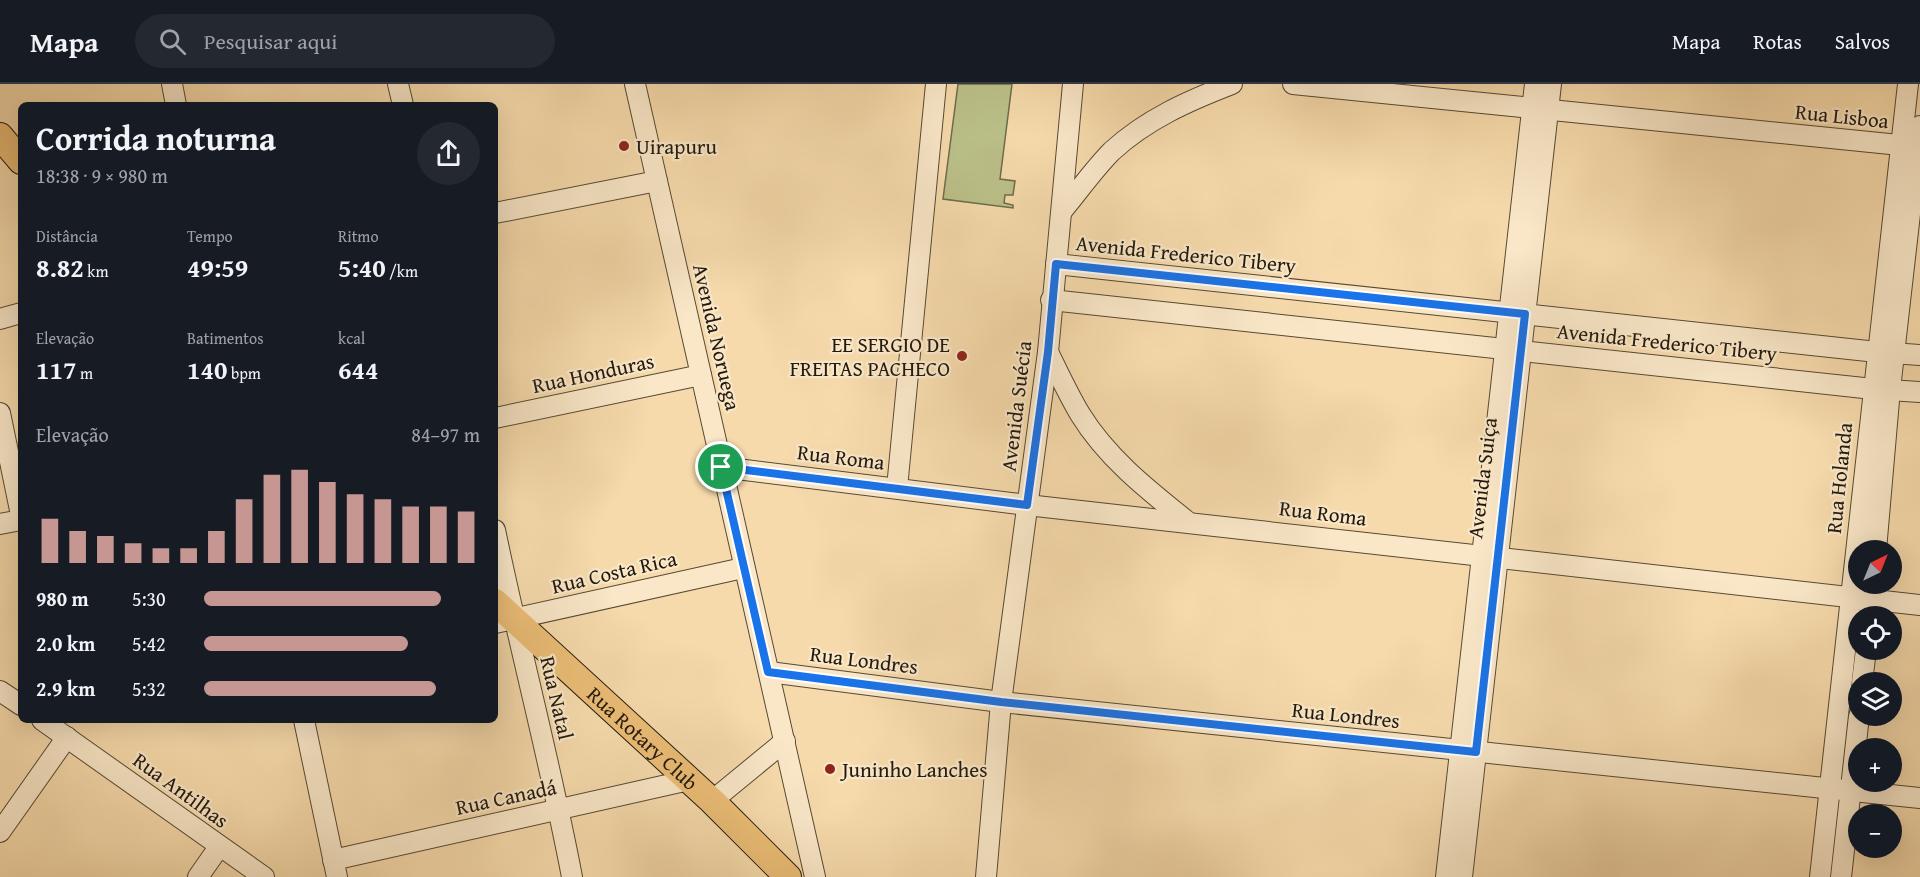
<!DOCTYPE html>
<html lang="pt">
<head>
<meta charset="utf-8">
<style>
  body { margin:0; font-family:"Gentium Book Plus",serif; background:#242831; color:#f1f3f6; height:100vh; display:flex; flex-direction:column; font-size:22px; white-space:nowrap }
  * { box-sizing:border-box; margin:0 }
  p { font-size:20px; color:#9ea1a6 }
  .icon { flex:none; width:33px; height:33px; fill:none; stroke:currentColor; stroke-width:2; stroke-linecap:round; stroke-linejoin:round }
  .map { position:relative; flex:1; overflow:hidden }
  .details { position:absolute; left:18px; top:18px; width:480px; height:621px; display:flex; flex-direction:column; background:#171b24; border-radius:9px; box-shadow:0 6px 24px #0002 }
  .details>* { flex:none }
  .needle { width:39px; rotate:43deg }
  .buttons { position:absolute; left:1848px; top:456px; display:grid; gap:12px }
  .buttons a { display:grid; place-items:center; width:54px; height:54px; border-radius:50%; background:#171b24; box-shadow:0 6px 24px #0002; font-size:30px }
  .pin { position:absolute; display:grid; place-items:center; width:51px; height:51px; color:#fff; margin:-26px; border:3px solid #fff; border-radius:50%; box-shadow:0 2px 6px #0007 }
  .round { display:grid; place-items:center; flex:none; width:63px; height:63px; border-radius:32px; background:#242831 }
  .overview { display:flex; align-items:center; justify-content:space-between; height:102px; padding:0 18px }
  h1 { font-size:33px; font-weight:700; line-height:45px }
  .stats { display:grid; grid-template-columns:repeat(3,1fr); gap:9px; height:102px; padding:6px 18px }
  .stats div { display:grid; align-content:center }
  .stats b { font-size:26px; font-weight:700 }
  .stats small { font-size:16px; font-weight:400 }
  .stats p { font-size:16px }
  .chart { height:168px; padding:12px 18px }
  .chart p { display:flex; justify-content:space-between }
  .chart svg { width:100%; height:108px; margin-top:6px; stroke:#c59692; stroke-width:6 }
  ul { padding:0 18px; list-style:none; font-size:20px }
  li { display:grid; grid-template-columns:96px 72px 1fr; align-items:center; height:45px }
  li i { height:15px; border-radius:8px; background:#c59692 }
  header { display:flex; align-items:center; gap:36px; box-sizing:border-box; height:84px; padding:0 30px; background:#171b24; border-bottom:2px solid #363941 }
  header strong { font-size:28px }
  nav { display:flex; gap:33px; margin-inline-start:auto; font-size:21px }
  .search { width:420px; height:54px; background:#242831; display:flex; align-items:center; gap:15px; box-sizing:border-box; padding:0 21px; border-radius:33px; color:#9ea1a6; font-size:22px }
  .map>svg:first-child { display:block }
  .green { fill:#bbc089; stroke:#6e6c4b; stroke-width:1.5 }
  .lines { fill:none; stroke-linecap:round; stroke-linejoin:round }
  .minor-casing { stroke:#574934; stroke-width:22 }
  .major-casing { stroke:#22190d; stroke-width:28 }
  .minor { stroke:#f9e7c8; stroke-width:20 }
  .major { stroke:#ebbd76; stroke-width:26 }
  .route-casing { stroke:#fff; stroke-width:12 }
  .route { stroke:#1a73e8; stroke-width:8 }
  .poi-dot { fill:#8f2418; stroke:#f9e7c8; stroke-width:2 }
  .labels { text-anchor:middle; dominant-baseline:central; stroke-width:4.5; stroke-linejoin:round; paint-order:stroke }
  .street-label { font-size:21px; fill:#22190d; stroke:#f9e7c8 }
  .poi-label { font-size:21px; fill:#22190d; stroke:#f9e7c8; text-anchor:start }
</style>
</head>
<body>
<header>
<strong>Mapa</strong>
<div class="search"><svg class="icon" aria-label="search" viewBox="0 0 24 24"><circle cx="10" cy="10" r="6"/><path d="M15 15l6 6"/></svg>Pesquisar aqui</div>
<nav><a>Mapa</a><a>Rotas</a><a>Salvos</a></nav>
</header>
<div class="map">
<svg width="1920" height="793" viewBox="0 0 1920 793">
  <rect width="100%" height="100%" fill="#f6daab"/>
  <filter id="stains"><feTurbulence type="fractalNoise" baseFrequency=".00333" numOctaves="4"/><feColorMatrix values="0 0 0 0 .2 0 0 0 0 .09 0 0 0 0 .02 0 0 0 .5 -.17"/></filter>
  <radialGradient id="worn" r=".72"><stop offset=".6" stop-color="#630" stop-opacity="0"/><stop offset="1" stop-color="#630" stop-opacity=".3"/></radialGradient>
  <polygon class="green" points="958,0 1012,0 1000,95 1015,97 1013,111 1005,111 1004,119 1013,121 1013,124 943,115"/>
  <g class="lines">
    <defs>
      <g id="minor">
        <polyline points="172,0 176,21"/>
        <polyline points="398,0 403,21"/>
        <polyline points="635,0 815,793"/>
        <polyline points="1293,0 1920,63"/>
        <path d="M1062,127C1078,108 1094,85 1112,67C1147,35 1188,17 1232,0"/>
        <polyline points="495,129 657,97"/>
        <polyline points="1056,180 1877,268 1920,271"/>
        <polyline points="1051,216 1873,305 1920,308"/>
        <polyline points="0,235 21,229"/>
        <path d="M1048,268C1058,288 1068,310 1080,330C1107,374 1148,406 1188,438"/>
        <polyline points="0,329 21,431"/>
        <polyline points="495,334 701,291"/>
        <polyline points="721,383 1027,421 1920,521"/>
        <polyline points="897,404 936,0"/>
        <polyline points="0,440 21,436"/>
        <path d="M495,446C519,562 550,677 572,793"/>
        <polyline points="1876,466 1890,305 1920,42"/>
        <polyline points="1869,532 1872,500"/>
        <polyline points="495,539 743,484"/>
        <polyline points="769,588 1001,618 1920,714"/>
        <polyline points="1862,598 1866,566"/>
        <polyline points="0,607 21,621"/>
        <polyline points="42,636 264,793"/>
        <polyline points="304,636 337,793"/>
        <polyline points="712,717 785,657"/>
        <polyline points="0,748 67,653"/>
        <polyline points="333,776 689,696"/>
        <polyline points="198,793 219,763"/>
        <polyline points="986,793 1001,618 1048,268 1073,0"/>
        <polyline points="1446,793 1535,0"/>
        <polyline points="1462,793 1551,0"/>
        <polyline points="1820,793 1908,0"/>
        <polyline points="1841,793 1859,632"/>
      </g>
      <g id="major">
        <polyline points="0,52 21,77"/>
        <path id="s1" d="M495,518L712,717L788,793"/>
      </g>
    </defs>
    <use href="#minor" class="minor-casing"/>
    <use href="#major" class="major-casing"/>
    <use href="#minor" class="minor"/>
    <use href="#major" class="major"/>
  </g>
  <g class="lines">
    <defs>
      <polygon id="route" points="1056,180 1525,230 1476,668 1001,618 768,588 721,383 1027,421 1048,268"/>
    </defs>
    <use href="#route" class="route-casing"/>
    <use href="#route" class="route"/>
  </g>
  <g class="poi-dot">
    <circle cx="624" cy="62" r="6"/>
    <circle cx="962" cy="272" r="6"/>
    <circle cx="830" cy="685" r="6"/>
  </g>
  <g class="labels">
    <g class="street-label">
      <text transform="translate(1842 32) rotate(6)">Rua Lisboa</text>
      <text transform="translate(1186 170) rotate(6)">Avenida Frederico Tibery</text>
      <text transform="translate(717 253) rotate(77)">Avenida Noruega</text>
      <text transform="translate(1667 258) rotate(6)">Avenida Frederico Tibery</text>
      <text transform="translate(593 289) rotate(-12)">Rua Honduras</text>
      <text transform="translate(1016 322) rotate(-83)">Avenida Suécia</text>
      <text transform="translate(841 373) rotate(7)">Rua Roma</text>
      <text transform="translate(1482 394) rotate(-83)">Avenida Suiça</text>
      <text transform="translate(1839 394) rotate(-84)">Rua Holanda</text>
      <text transform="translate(1323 429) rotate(7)">Rua Roma</text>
      <text transform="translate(614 488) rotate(-13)">Rua Costa Rica</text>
      <text transform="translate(864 576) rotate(7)">Rua Londres</text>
      <text transform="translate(557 614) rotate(77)">Rua Natal</text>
      <text transform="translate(1346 631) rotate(6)">Rua Londres</text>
      <text stroke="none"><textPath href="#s1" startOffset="201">Rua Rotary Club</textPath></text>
      <text transform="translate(181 706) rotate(36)">Rua Antilhas</text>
      <text transform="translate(506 713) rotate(-12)">Rua Canadá</text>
    </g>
    <g class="poi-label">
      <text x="636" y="62">Uirapuru</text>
      <text x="950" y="260" text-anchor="end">EE SERGIO DE<tspan x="950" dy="24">FREITAS PACHECO</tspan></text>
      <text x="842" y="685">Juninho Lanches</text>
    </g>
  </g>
  <rect width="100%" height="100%" filter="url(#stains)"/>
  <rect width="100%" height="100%" fill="url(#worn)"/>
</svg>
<div class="buttons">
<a><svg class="needle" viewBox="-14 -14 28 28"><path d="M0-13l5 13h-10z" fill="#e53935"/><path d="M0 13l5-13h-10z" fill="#9ea1a6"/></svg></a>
<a><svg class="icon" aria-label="locate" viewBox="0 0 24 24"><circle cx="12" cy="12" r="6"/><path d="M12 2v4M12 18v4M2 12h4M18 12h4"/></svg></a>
<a><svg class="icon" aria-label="layers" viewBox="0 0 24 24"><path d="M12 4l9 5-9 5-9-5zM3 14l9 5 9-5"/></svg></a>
<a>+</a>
<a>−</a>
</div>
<div class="pin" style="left:721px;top:383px;background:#1e9e55"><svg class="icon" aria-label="arrive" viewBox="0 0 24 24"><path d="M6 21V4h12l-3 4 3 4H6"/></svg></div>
<section class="details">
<div class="overview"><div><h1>Corrida noturna</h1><p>18:38 · 9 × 980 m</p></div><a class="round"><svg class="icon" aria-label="share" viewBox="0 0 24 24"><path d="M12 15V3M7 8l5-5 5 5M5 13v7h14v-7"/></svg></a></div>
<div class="stats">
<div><p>Distância</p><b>8.82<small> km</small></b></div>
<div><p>Tempo</p><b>49:59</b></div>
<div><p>Ritmo</p><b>5:40<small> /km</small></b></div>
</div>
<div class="stats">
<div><p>Elevação</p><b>117<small> m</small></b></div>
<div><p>Batimentos</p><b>140<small> bpm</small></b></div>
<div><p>kcal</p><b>644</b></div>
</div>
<div class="chart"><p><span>Elevação</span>84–97 m</p>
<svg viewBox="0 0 160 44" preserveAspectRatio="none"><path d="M5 44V26M15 44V31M25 44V33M35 44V36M45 44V38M55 44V38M65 44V31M75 44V18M85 44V8M95 44V6M105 44V11M115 44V16M125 44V18M135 44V21M145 44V21M155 44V23"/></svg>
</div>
<ul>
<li><b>980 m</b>5:30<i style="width:86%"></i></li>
<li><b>2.0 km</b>5:42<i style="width:74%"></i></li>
<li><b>2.9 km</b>5:32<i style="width:84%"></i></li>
</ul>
</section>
</div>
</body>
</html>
